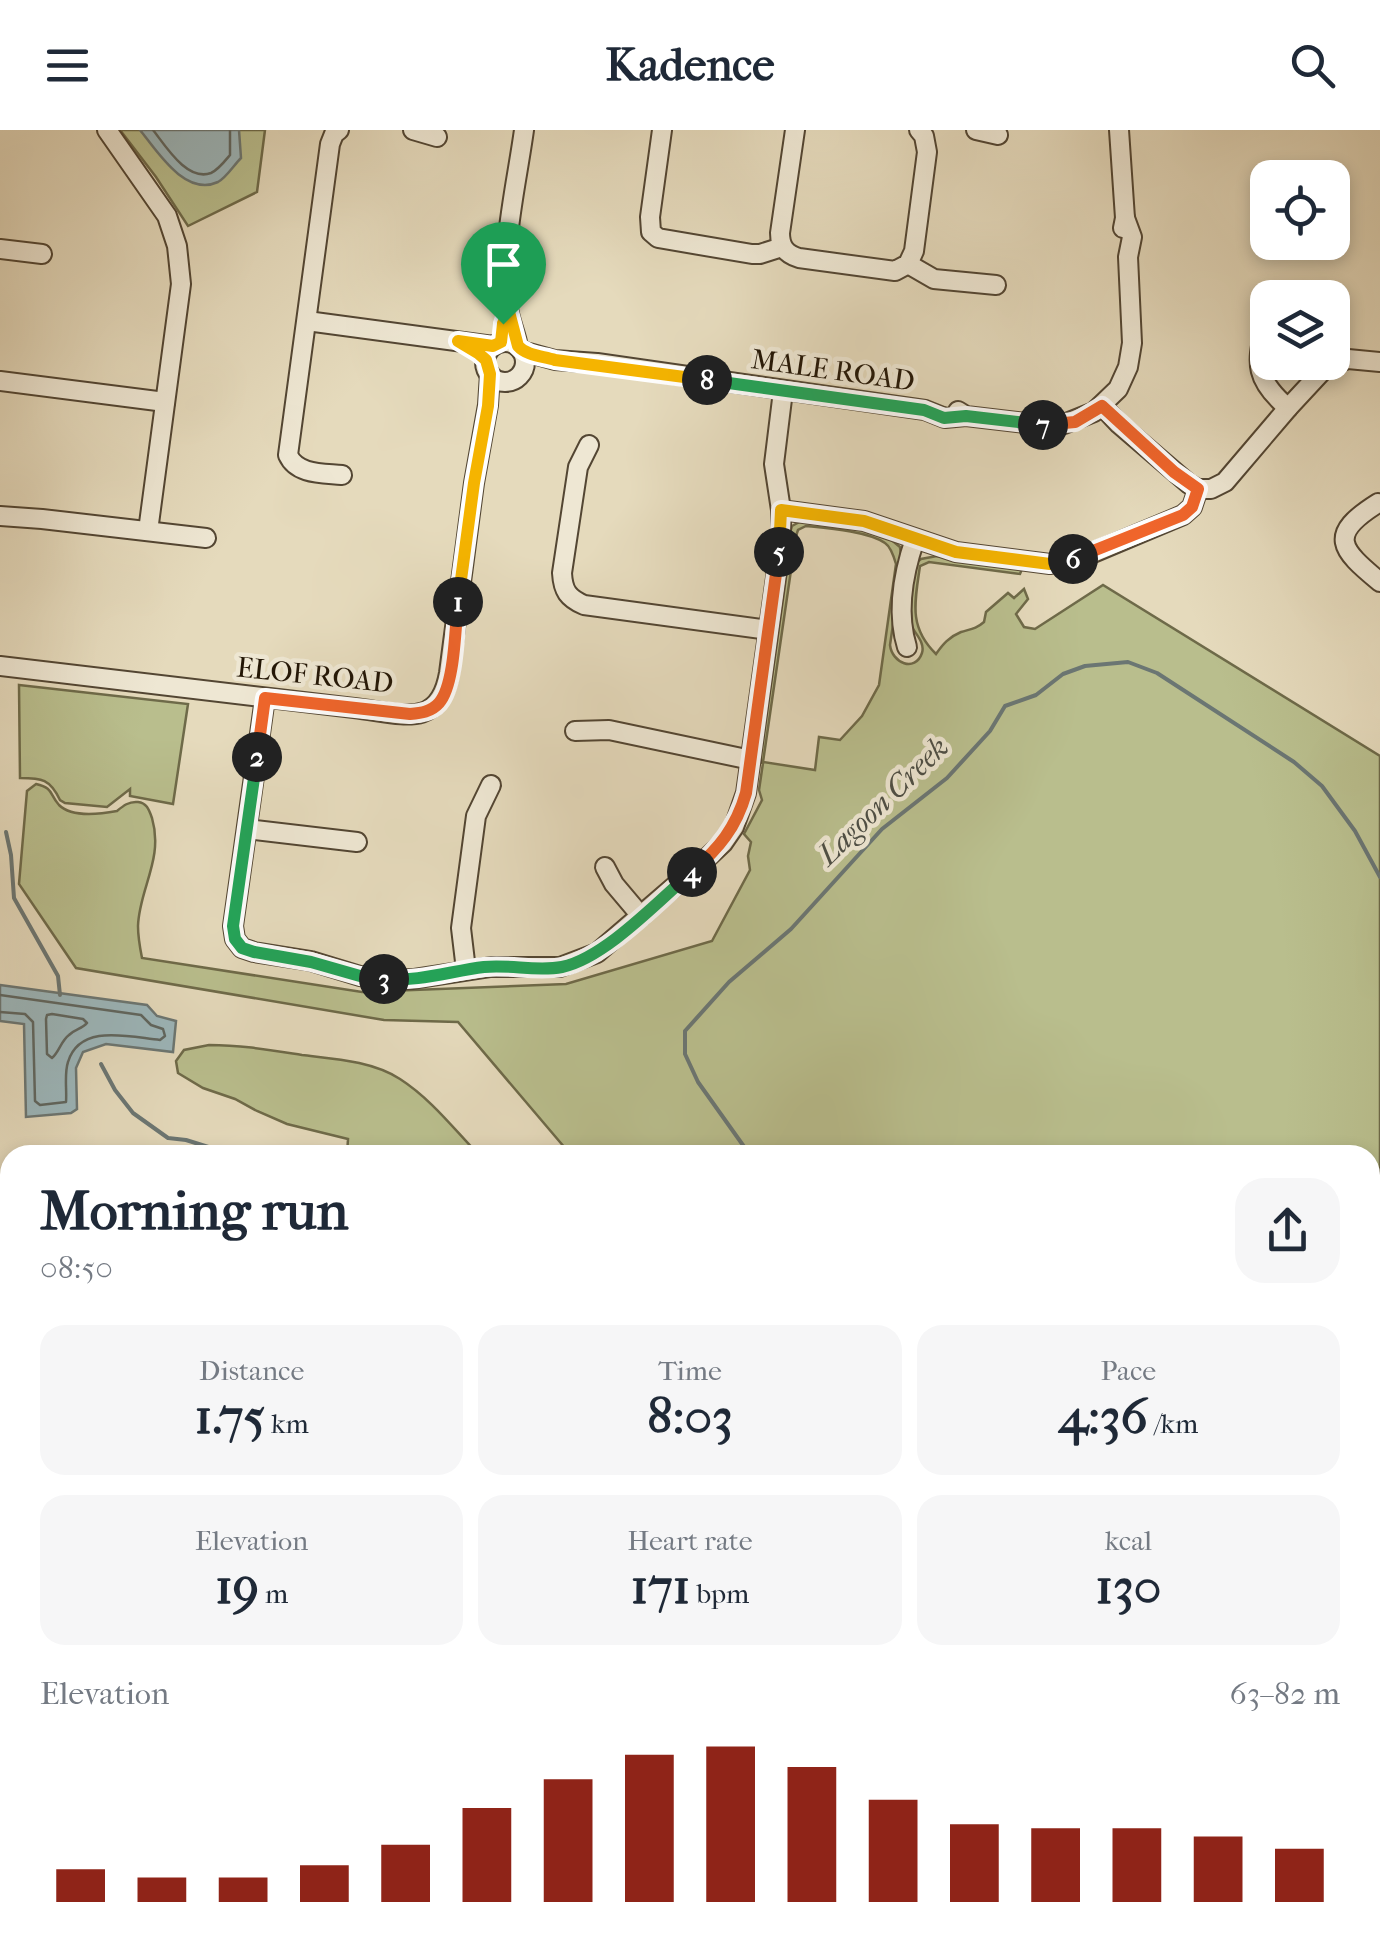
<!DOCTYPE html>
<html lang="en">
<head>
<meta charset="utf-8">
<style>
  body { margin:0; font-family:"IM FELL French Canon",serif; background:#f6f6f7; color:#1f2937; height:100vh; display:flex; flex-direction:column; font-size:38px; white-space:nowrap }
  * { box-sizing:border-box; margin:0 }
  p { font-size:32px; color:#747a83 }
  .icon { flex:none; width:55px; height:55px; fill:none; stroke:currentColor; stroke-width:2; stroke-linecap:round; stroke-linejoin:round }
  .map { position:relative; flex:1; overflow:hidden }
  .sheet { position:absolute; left:0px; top:1015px; width:1380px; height:810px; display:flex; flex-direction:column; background:#fff; border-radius:30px 30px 0 0; box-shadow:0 5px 15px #0003 }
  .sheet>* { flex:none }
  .controls { position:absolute; left:1250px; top:30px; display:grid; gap:20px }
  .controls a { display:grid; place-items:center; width:100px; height:100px; border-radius:20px; background:#fff; box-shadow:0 5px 15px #0003; font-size:50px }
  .pin { position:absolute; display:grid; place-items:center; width:85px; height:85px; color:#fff; margin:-102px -42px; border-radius:50% 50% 50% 0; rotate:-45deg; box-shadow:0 0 10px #0007 }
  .pin .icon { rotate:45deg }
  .km { position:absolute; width:50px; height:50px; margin:-25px; border-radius:50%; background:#222; color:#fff; font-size:28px; line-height:50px; text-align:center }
  .round { display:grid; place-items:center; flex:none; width:105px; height:105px; border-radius:30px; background:#f6f6f7 }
  .headline { display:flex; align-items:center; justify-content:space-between; height:170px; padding:0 40px }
  h1 { font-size:55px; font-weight:800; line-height:75px }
  .metrics { display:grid; grid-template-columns:repeat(3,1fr); gap:15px; height:170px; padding:10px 40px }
  .metrics div { display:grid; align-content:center; border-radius:25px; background:#f6f6f7; text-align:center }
  .metrics b { font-size:50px; font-weight:800 }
  .metrics small { font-size:28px; font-weight:400 }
  .metrics p { font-size:28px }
  .chart { height:280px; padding:20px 40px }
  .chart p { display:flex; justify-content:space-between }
  .chart svg { width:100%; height:180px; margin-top:10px; stroke:#8f2418; stroke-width:6 }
  header { display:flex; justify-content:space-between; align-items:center; height:130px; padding:0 40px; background:#fff; font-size:45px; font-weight:800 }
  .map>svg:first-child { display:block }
  .green { fill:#b9be8d; stroke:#6e6a49; stroke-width:2.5; fill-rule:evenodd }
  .water { fill:#9cb7bc; stroke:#6b7673; stroke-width:2.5 }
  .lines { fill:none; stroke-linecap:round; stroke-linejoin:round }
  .shore { stroke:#5f6660; stroke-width:2.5 }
  .stream { stroke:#6b7673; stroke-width:4 }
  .minor-casing { stroke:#534633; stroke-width:22 }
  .minor { stroke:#eee7d3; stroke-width:18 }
  .split-1-casing { stroke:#fff; stroke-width:20 }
  .split-2-casing { stroke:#fff; stroke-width:20 }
  .split-3-casing { stroke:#fff; stroke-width:20 }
  .split-4-casing { stroke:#fff; stroke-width:20 }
  .split-5-casing { stroke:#fff; stroke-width:20 }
  .split-6-casing { stroke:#fff; stroke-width:20 }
  .split-7-casing { stroke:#fff; stroke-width:20 }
  .split-8-casing { stroke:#fff; stroke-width:20 }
  .split-9-casing { stroke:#fff; stroke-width:20 }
  .split-1 { stroke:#f5b400; stroke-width:12 }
  .split-2 { stroke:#f0652b; stroke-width:12 }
  .split-3 { stroke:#22a559; stroke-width:12 }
  .split-4 { stroke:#22a559; stroke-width:12 }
  .split-5 { stroke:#f0652b; stroke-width:12 }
  .split-6 { stroke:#f5b400; stroke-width:12 }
  .split-7 { stroke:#f0652b; stroke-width:12 }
  .split-8 { stroke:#22a559; stroke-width:12 }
  .split-9 { stroke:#f5b400; stroke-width:12 }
  .labels { text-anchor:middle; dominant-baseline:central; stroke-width:9; stroke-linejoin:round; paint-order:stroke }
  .street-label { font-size:28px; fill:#221505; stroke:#eee7d3 }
  .water-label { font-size:30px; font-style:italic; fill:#4d4e45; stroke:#eee7d3 }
</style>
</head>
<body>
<header><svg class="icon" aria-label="menu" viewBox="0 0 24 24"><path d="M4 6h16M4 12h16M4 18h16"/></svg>Kadence<svg class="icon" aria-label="search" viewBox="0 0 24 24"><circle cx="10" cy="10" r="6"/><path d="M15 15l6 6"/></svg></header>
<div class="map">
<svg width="1380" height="1825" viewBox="0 0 1380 1825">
  <rect width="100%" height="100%" fill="#e5dabc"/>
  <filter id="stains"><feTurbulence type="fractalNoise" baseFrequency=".002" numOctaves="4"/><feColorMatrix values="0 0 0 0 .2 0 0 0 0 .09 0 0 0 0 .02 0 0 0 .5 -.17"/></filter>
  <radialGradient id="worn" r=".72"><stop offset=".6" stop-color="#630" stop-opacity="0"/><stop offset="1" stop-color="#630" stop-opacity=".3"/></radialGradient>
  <g class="green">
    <polygon points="120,0 265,0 257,62 188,96 156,47"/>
    <path d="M803,390C834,394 876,394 900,417L902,433L890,515C892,533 915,543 922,523C926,510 910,500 908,488C905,471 913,450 916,433L921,429L937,426L1022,439L1020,444L929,432L920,436C915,471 908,497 936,524C943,514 949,507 961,502C971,499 976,499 984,492L986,482L1008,463L1014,468L1024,459L1028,469L1016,484L1024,497L1035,499L1103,455L1380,626V1410L1370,1409V1025H571L458,892L384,890L76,838L19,754L27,661L36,654C54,658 49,664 59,675C72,688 101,684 117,681C123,676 129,671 138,672C147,673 149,680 152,688C164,729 139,759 138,796C138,807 140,818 142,828L362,862L566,854L712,811L750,740L748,726L751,712L744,704L762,670L759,660L763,633L757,632L789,406L792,396ZM806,396C826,398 868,401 885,413C891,417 894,427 896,434L879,555L862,586L840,610L819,607L815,640L763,632L796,406L798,400Z"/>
    <path d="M19,555L188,574L173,674L130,666V659L107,677L65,673L60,670C50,649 42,648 20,648Z"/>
    <path d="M209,915C242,915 270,920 302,925C335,929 372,931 400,949C431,969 454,999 479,1025H347L348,1009L287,994L257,981L235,969L203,958L178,943L176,931L184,920Z"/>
    <polygon points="0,1340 10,1341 10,1776 0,1781"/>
    <polygon points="1370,1455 1380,1457 1380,1825 292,1825 289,1815 1370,1815"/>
  </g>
  <g class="water">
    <path d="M140,0H239L241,28C234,35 226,48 218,52C185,67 157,21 140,0Z"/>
    <polygon points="0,855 147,875 157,886 176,891 173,922 106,914 83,922 76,938 77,979 71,983 26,987 24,894 0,891"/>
  </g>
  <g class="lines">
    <g class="shore">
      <path d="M153,0C165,15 187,52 211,43C218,40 225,31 230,25V0"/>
      <path d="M0,865L141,885L151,895L163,899L165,906L160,910C129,907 80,893 68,932C64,944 67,959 66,972L40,975L35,971L33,892L25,884L0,882"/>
      <path d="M52,884L83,889L87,893C82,899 75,899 69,905C61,911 59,922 52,928L47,924L46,889L47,885Z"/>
    </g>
    <g class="stream">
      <polyline points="6,702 11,725 14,768 58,846 60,865"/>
      <polyline points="101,934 115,960 133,983 168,1008 186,1010 234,1025"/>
      <polyline points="294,1025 306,1022 319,1025"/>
      <polyline points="750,1025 698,952 685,924 685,901 729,852 791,799 882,699 947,648 990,601 1005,576 1036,565 1063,544 1085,536 1128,532 1157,543 1294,632 1322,656 1355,701 1380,747"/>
      <polyline points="0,1405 10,1406"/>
    </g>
    <defs>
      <g id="minor">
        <polyline points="107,0 167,86 177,116 181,154 148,401"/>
        <path d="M339,0L334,4L330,14L288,325C297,345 323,343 342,345"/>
        <polyline points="413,0 437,7"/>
        <polyline points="662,0 650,87 651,102 658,108 752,124 760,124 782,117"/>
        <path d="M795,0L780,103C780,117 786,124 799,128L895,141L908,134L914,121L927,22L924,6L919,0"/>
        <polyline points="976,0 998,5"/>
        <polyline points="1119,0 1125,88 1123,98"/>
        <polyline points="0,119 42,124"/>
        <polyline points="908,134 934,149 996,155"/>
        <path d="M1268,176C1262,225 1245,241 1288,278"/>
        <polyline points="307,191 493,216"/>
        <circle cx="505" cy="232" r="20"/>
        <path d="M518,217C516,204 510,192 508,179C500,120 516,58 524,0"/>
        <polyline points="522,221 555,230 597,233 925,280 945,288 966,286"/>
        <polyline points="0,251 165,272"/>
        <polyline points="1102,276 1119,294 1189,354 1198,359 1211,359 1225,352 1288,278 1327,236 1348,229 1380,232"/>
        <polyline points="958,281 966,286 1042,295 1064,294 1094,282 1118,259 1128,237 1132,213 1128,127 1132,107 1125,88"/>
        <path d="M589,315L578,337L562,443C563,461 568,468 584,475L768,500"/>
        <path d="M1378,373C1327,405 1340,419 1380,452"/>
        <polyline points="781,380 864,391 956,422 1050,434 1088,425 1183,385 1192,377 1198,359"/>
        <polyline points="0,386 42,389 206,408"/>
        <path d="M907,517C896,482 903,444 915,409"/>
        <path d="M0,536L354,578C399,583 439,601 449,543L474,353L488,275L490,244"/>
        <polyline points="265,568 233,796 235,809 242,818 254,822 311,831 360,846 393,850 413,849 491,837 560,837 597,823 706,729 723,713 734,697 746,663 781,412 781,380 774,334 783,261"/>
        <polyline points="575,601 609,600 751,630"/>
        <polyline points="247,699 357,712"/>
        <polyline points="605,737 614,754 641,786"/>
        <polyline points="466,840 461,798 476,686 491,655"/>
        <polyline points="0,1071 10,1074"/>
        <polyline points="0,1211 10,1214"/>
        <polyline points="0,1795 10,1790"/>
        <polyline points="272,1815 276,1825"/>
      </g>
    </defs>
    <use href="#minor" class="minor-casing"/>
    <use href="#minor" class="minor"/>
  </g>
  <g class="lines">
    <defs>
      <polyline id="split-1" points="458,472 474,353 488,276 490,244 486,230 478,223 458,211 493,216 501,212 503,194"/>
      <path id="split-2" d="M257,627L265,568L410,584C421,583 431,582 439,573C455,555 455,497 458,472"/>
      <polyline id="split-3" points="257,627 233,796 235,809 242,818 254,822 311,832 360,846 384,849"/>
      <path id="split-4" d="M384,849C418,852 451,841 484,837C510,834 536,842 562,837C605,828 658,771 692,742"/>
      <path id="split-5" d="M692,742C719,718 736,698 746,663L779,422"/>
      <polyline id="split-6" points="779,422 781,380 864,391 956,422 1050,434 1073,429"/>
      <polyline id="split-7" points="1043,295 1075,292 1102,276 1174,342 1198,359 1192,377 1183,385 1073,429"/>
      <polyline id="split-8" points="707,250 924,280 944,288 966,286 1043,295"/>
      <path id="split-9" d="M503,194L508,178L518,216C527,226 543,226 555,230L707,250"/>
    </defs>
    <use href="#split-1" class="split-1-casing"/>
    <use href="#split-2" class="split-2-casing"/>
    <use href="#split-3" class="split-3-casing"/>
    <use href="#split-4" class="split-4-casing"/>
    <use href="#split-5" class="split-5-casing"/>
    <use href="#split-6" class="split-6-casing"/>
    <use href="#split-7" class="split-7-casing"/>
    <use href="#split-8" class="split-8-casing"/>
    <use href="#split-9" class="split-9-casing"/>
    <use href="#split-1" class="split-1"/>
    <use href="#split-2" class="split-2"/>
    <use href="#split-3" class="split-3"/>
    <use href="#split-4" class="split-4"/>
    <use href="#split-5" class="split-5"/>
    <use href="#split-6" class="split-6"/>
    <use href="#split-7" class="split-7"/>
    <use href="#split-8" class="split-8"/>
    <use href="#split-9" class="split-9"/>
  </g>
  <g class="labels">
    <g class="street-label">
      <text transform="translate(833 240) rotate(8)">MALE ROAD</text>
      <text transform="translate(315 545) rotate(6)">ELOF ROAD</text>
    </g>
    <g class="water-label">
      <text transform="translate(883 671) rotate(-44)">Lagoon Creek</text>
    </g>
  </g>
  <rect width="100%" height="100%" filter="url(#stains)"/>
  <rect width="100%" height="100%" fill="url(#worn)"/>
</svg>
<div class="controls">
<a><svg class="icon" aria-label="locate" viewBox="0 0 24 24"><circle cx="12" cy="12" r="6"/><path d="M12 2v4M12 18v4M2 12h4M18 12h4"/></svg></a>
<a><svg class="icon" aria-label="layers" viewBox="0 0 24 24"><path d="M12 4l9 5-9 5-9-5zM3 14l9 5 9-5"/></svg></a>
</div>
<div class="pin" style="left:503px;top:194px;background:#1e9e55"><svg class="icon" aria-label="arrive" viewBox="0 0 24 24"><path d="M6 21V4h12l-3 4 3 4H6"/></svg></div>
<b class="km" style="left:458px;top:472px">1</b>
<b class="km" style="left:257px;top:627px">2</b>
<b class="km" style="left:384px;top:849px">3</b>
<b class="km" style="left:692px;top:742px">4</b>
<b class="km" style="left:779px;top:422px">5</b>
<b class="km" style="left:1073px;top:429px">6</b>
<b class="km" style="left:1043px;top:295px">7</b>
<b class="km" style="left:707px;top:250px">8</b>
<section class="sheet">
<div class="headline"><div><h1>Morning run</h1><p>08:50</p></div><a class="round"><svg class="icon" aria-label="share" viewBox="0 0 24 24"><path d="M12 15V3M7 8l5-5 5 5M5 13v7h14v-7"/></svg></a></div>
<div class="metrics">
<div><p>Distance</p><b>1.75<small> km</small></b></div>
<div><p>Time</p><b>8:03</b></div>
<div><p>Pace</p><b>4:36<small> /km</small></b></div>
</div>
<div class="metrics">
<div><p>Elevation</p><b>19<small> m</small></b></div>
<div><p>Heart rate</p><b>171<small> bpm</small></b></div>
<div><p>kcal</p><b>130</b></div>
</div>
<div class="chart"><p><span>Elevation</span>63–82 m</p>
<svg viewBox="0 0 160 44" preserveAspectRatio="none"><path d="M5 44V36M15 44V38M25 44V38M35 44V35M45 44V30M55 44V21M65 44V14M75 44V8M85 44V6M95 44V11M105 44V19M115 44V25M125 44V26M135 44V26M145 44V28M155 44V31"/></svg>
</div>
</section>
</div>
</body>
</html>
